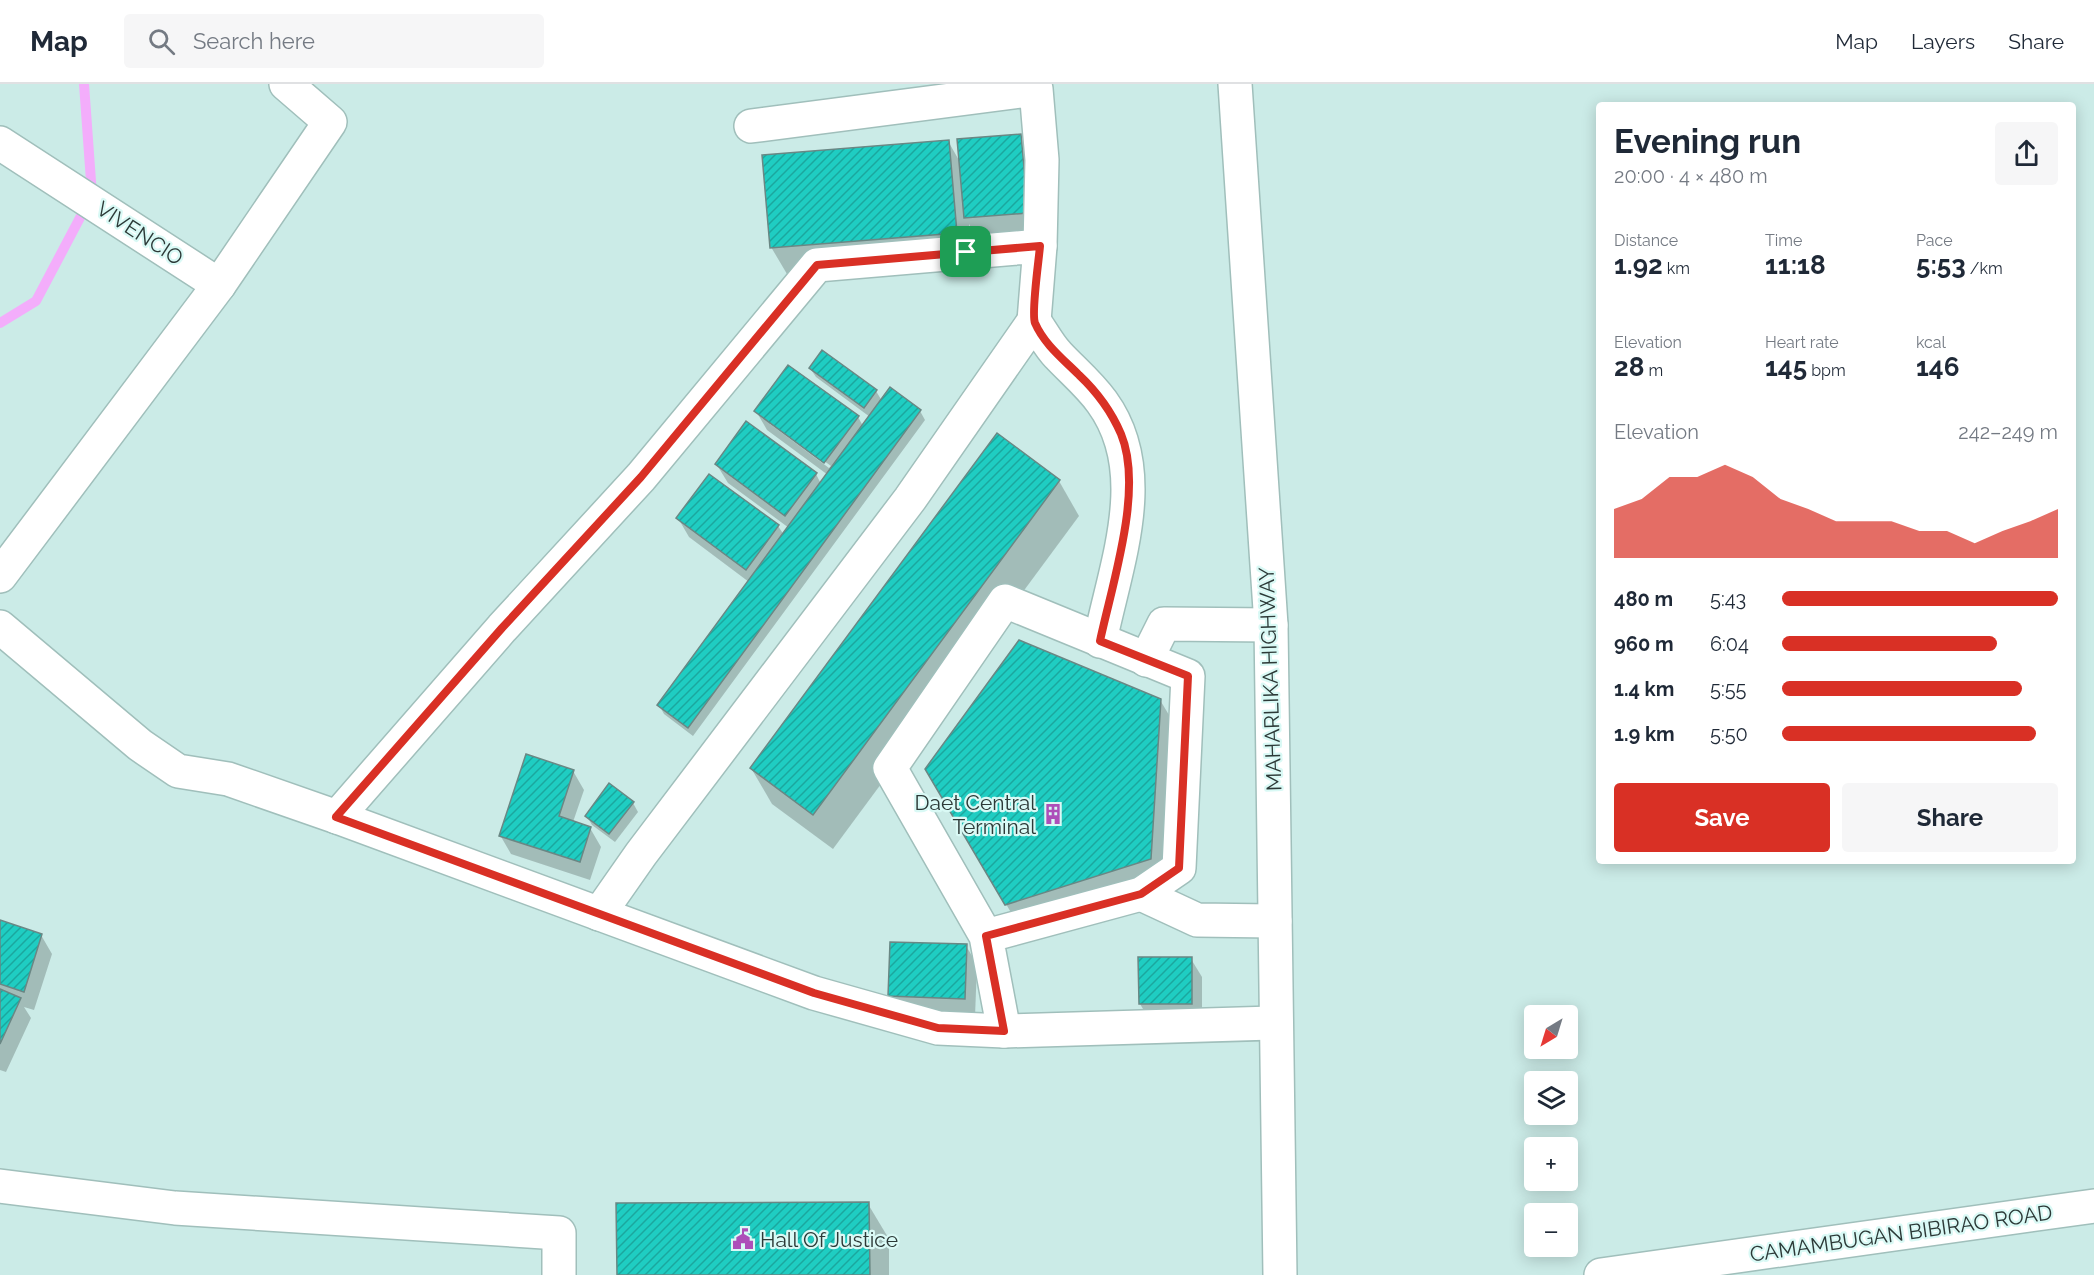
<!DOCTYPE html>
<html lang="en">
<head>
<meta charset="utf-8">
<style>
  body { margin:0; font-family:Raleway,sans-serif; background:#f6f6f7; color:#1f2937; height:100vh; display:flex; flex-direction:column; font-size:22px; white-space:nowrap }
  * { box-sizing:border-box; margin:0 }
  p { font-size:20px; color:#747a83 }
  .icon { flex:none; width:33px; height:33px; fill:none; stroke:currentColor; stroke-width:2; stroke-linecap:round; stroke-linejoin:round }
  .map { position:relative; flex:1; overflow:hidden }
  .sheet { position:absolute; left:1596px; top:18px; width:480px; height:762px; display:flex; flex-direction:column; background:#fff; border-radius:6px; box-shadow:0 3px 15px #0003 }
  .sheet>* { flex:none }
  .needle { width:39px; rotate:218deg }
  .tools { position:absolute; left:1524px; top:921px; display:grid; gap:12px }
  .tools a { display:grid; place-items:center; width:54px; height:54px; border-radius:6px; background:#fff; box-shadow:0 3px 15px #0003; font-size:30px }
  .pin { position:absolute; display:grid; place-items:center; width:51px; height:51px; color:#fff; margin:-26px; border-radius:12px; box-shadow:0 3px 9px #0006 }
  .round { display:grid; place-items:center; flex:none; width:63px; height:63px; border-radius:6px; background:#f6f6f7 }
  .head { display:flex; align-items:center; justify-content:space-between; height:102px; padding:0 18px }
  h1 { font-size:33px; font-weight:700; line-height:45px }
  .stats { display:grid; grid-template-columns:repeat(3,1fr); gap:9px; height:102px; padding:6px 18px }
  .stats div { display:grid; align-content:center }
  .stats b { font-size:26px; font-weight:700 }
  .stats small { font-size:16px; font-weight:400 }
  .stats p { font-size:16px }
  .chart { height:168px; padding:12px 18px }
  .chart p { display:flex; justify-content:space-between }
  .chart svg { width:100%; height:108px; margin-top:6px; fill:#d93025; opacity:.7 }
  .action { display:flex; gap:12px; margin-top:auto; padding:12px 18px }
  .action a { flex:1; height:69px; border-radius:6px; background:#d93025; color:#fff; font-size:24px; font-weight:700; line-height:69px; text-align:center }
  .action a+a { background:#f6f6f7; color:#1f2937 }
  ul { padding:0 18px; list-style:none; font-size:20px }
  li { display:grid; grid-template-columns:96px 72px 1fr; align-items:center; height:45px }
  li i { height:15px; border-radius:8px; background:#d93025 }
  header { display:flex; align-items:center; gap:36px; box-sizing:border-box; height:84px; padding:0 30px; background:#fff; border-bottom:2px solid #e0e1e3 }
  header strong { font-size:28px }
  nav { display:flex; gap:33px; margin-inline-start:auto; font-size:21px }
  .search { width:420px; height:54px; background:#f6f6f7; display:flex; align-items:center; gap:15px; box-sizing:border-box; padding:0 21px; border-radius:6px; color:#747a83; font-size:22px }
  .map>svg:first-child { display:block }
  .shadow { fill:#0003; fill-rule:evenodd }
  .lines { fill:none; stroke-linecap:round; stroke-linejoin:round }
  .stream { stroke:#f3adfb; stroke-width:10 }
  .building { fill:url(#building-hatch); stroke:#6a8784; stroke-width:1.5 }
  .minor-casing { stroke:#a0bfbb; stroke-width:36 }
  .highway-casing { stroke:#a0bfbb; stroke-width:36 }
  .minor { stroke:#fff; stroke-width:33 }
  .highway { stroke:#fff; stroke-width:33 }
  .route-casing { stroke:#fff; stroke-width:12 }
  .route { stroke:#d93025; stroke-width:8 }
  .labels { text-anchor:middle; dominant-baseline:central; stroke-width:4.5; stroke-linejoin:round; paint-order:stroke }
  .street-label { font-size:21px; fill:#2c3937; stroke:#d9f9f5 }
  .poi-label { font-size:21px; fill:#2c3937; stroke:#d9f9f5; text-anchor:end }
</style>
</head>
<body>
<header>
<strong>Map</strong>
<div class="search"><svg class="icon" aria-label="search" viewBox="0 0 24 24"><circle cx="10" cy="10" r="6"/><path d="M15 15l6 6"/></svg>Search here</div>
<nav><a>Map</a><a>Layers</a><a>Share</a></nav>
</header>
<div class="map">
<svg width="2094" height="1191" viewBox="0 0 2094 1191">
  <defs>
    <pattern id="building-hatch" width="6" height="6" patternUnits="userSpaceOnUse" patternTransform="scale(1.5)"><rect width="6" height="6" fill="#1fcdc2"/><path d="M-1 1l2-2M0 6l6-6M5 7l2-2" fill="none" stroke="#1ba79e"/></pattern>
  </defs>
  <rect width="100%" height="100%" fill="#cbebe7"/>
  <g class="shadow">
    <polygon points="1020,52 1031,70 1038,147 976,152 969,140 972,176 787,190 771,163 948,57 960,78"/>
    <path d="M810,284L876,307L882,317L920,327L925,336L693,652L664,630L659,621L749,498L689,453L678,434L709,392L778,442L784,451L789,444L728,399L717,381L816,390L821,400L828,391L767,346L756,327L858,333L863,342L870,333L816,293ZM770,337L831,382L829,384L770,340Z"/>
    <polygon points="1059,397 1079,432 833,765 772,720 751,684"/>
    <polygon points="1160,616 1181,651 1170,810 1027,856 927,685"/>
    <polygon points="573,687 584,706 573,738 590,744 601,763 590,796 511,770 500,751"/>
    <polygon points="633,719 638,728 615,758 592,741 587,732"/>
    <polygon points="0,838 41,851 52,870 34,926 24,923 31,934 6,988 0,986"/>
    <polygon points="966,862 977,880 975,933 900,931 890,912"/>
    <polygon points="1191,875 1202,893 1202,938 1151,938 1140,920"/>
    <polygon points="868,1120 889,1155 889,1191 618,1191"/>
  </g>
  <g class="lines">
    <polyline class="stream" points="0,239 36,217 92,111 84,0"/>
  </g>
  <g class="building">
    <polygon points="1021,50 1028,129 964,134 957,55"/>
    <polygon points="949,56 957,149 770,164 762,71"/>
    <polygon points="822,266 877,306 864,324 809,284"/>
    <polygon points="788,281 859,332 824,379 754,327"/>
    <polygon points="890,303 921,326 688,644 657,621"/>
    <polygon points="746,337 817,389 785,432 715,380"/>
    <polygon points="997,349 1060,396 813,731 750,684"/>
    <polygon points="709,390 779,441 746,486 676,434"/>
    <polygon points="1019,556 1161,615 1151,775 1005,821 925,685"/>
    <polygon points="526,670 574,686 559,732 591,743 580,778 499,752"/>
    <polygon points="609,699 634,718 609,750 585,732"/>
    <polygon points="0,836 42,850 24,908 0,900"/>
    <polygon points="890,858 967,860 965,915 888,912"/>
    <polygon points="1138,873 1192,873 1192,920 1139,920"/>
    <polygon points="0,905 21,914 0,960"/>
    <polygon points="869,1118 870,1191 617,1191 616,1119"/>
  </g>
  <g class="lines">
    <defs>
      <g id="minor">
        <polyline points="751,42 1036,5 1042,76 1040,162"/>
        <polyline points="0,59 219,201"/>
        <polyline points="0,492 219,201 330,38 286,0"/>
        <polyline points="0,543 140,661 178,687 228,695 337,733 814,909 938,944 1004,947 1276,939"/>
        <polyline points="1146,576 1164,540 1271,541"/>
        <polyline points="337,733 502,544 641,393 817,181 1040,162 1034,237"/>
        <polyline points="1141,810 1197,836 1275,837"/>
        <path d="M599,830L641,770L910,415L1034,237C1042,248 1049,262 1058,271C1073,287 1089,300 1102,318C1153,388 1116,479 1100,557"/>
        <polyline points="986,852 1141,810 1179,784 1188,592 1005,517 890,684 986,852 1004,947"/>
        <polyline points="0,1102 175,1124 559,1149 559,1191"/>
        <polyline points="1601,1191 2094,1122"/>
      </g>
      <polyline id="highway" points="1235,0 1271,541 1280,1191"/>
    </defs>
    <use href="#minor" class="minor-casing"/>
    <use href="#highway" class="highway-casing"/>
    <use href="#minor" class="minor"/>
    <use href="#highway" class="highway"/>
  </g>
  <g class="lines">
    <defs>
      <path id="route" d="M1040,162C1039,175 1031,229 1035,239C1044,260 1063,275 1079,291C1096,307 1112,329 1121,350C1144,405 1112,500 1100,557L1188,592L1179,784L1141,810L986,852L1004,947L938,944L814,909L336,733L502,544L641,393L817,181Z"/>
    </defs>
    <use href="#route" class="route-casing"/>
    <use href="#route" class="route"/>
  </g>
  <defs>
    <symbol id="building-bare" viewBox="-9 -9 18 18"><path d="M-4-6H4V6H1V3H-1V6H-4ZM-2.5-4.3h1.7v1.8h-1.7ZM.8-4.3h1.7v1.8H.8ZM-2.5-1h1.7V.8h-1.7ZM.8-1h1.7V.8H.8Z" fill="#ad4fb9" stroke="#d9f9f5" stroke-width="2.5" paint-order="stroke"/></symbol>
    <symbol id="civic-bare" viewBox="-9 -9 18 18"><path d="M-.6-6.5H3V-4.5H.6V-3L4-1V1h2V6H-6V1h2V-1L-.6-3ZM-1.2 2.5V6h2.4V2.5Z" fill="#ad4fb9" stroke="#d9f9f5" stroke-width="2.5" paint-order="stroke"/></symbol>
  </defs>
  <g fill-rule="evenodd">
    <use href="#building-bare" x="1038" y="715" width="30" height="30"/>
    <use href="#civic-bare" x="728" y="1140" width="30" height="30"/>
  </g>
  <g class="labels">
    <g class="street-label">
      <text transform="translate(140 149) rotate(33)">VIVENCIO</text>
      <text transform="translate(1270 595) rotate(-92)">MAHARLIKA HIGHWAY</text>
      <text transform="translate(1901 1149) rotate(-8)">CAMAMBUGAN BIBIRAO ROAD</text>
    </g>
    <g class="poi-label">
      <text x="1036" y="718">Daet Central<tspan x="1036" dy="24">Terminal</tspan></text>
      <text x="760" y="1155" text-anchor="start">Hall Of Justice</text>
    </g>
  </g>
</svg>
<div class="tools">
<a><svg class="needle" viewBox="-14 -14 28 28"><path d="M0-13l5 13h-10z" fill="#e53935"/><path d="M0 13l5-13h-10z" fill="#747a83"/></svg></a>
<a><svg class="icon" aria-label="layers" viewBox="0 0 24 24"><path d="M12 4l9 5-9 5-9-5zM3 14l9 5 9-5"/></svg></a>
<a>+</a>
<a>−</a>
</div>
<div class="pin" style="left:966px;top:168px;background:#1e9e55"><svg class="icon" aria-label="arrive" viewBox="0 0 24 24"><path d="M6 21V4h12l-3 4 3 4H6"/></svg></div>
<section class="sheet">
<div class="head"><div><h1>Evening run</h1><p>20:00 · 4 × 480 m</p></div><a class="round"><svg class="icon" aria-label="share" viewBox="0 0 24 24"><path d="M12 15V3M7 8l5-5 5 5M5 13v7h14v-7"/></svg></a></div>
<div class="stats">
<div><p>Distance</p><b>1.92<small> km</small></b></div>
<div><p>Time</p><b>11:18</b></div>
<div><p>Pace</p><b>5:53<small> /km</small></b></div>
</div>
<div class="stats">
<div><p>Elevation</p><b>28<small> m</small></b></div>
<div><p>Heart rate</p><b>145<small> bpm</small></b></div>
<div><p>kcal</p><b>146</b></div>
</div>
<div class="chart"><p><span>Elevation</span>242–249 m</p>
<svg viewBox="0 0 160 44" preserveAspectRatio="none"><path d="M0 44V24L10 20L20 11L30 11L40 6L50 11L60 20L70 24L80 29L90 29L100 29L110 33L120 33L130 38L140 33L150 29L160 24V44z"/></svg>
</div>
<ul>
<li><b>480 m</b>5:43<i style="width:100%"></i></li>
<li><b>960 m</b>6:04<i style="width:78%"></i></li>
<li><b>1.4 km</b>5:55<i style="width:87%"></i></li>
<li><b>1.9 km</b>5:50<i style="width:92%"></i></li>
</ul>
<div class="action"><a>Save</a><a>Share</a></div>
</section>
</div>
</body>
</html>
